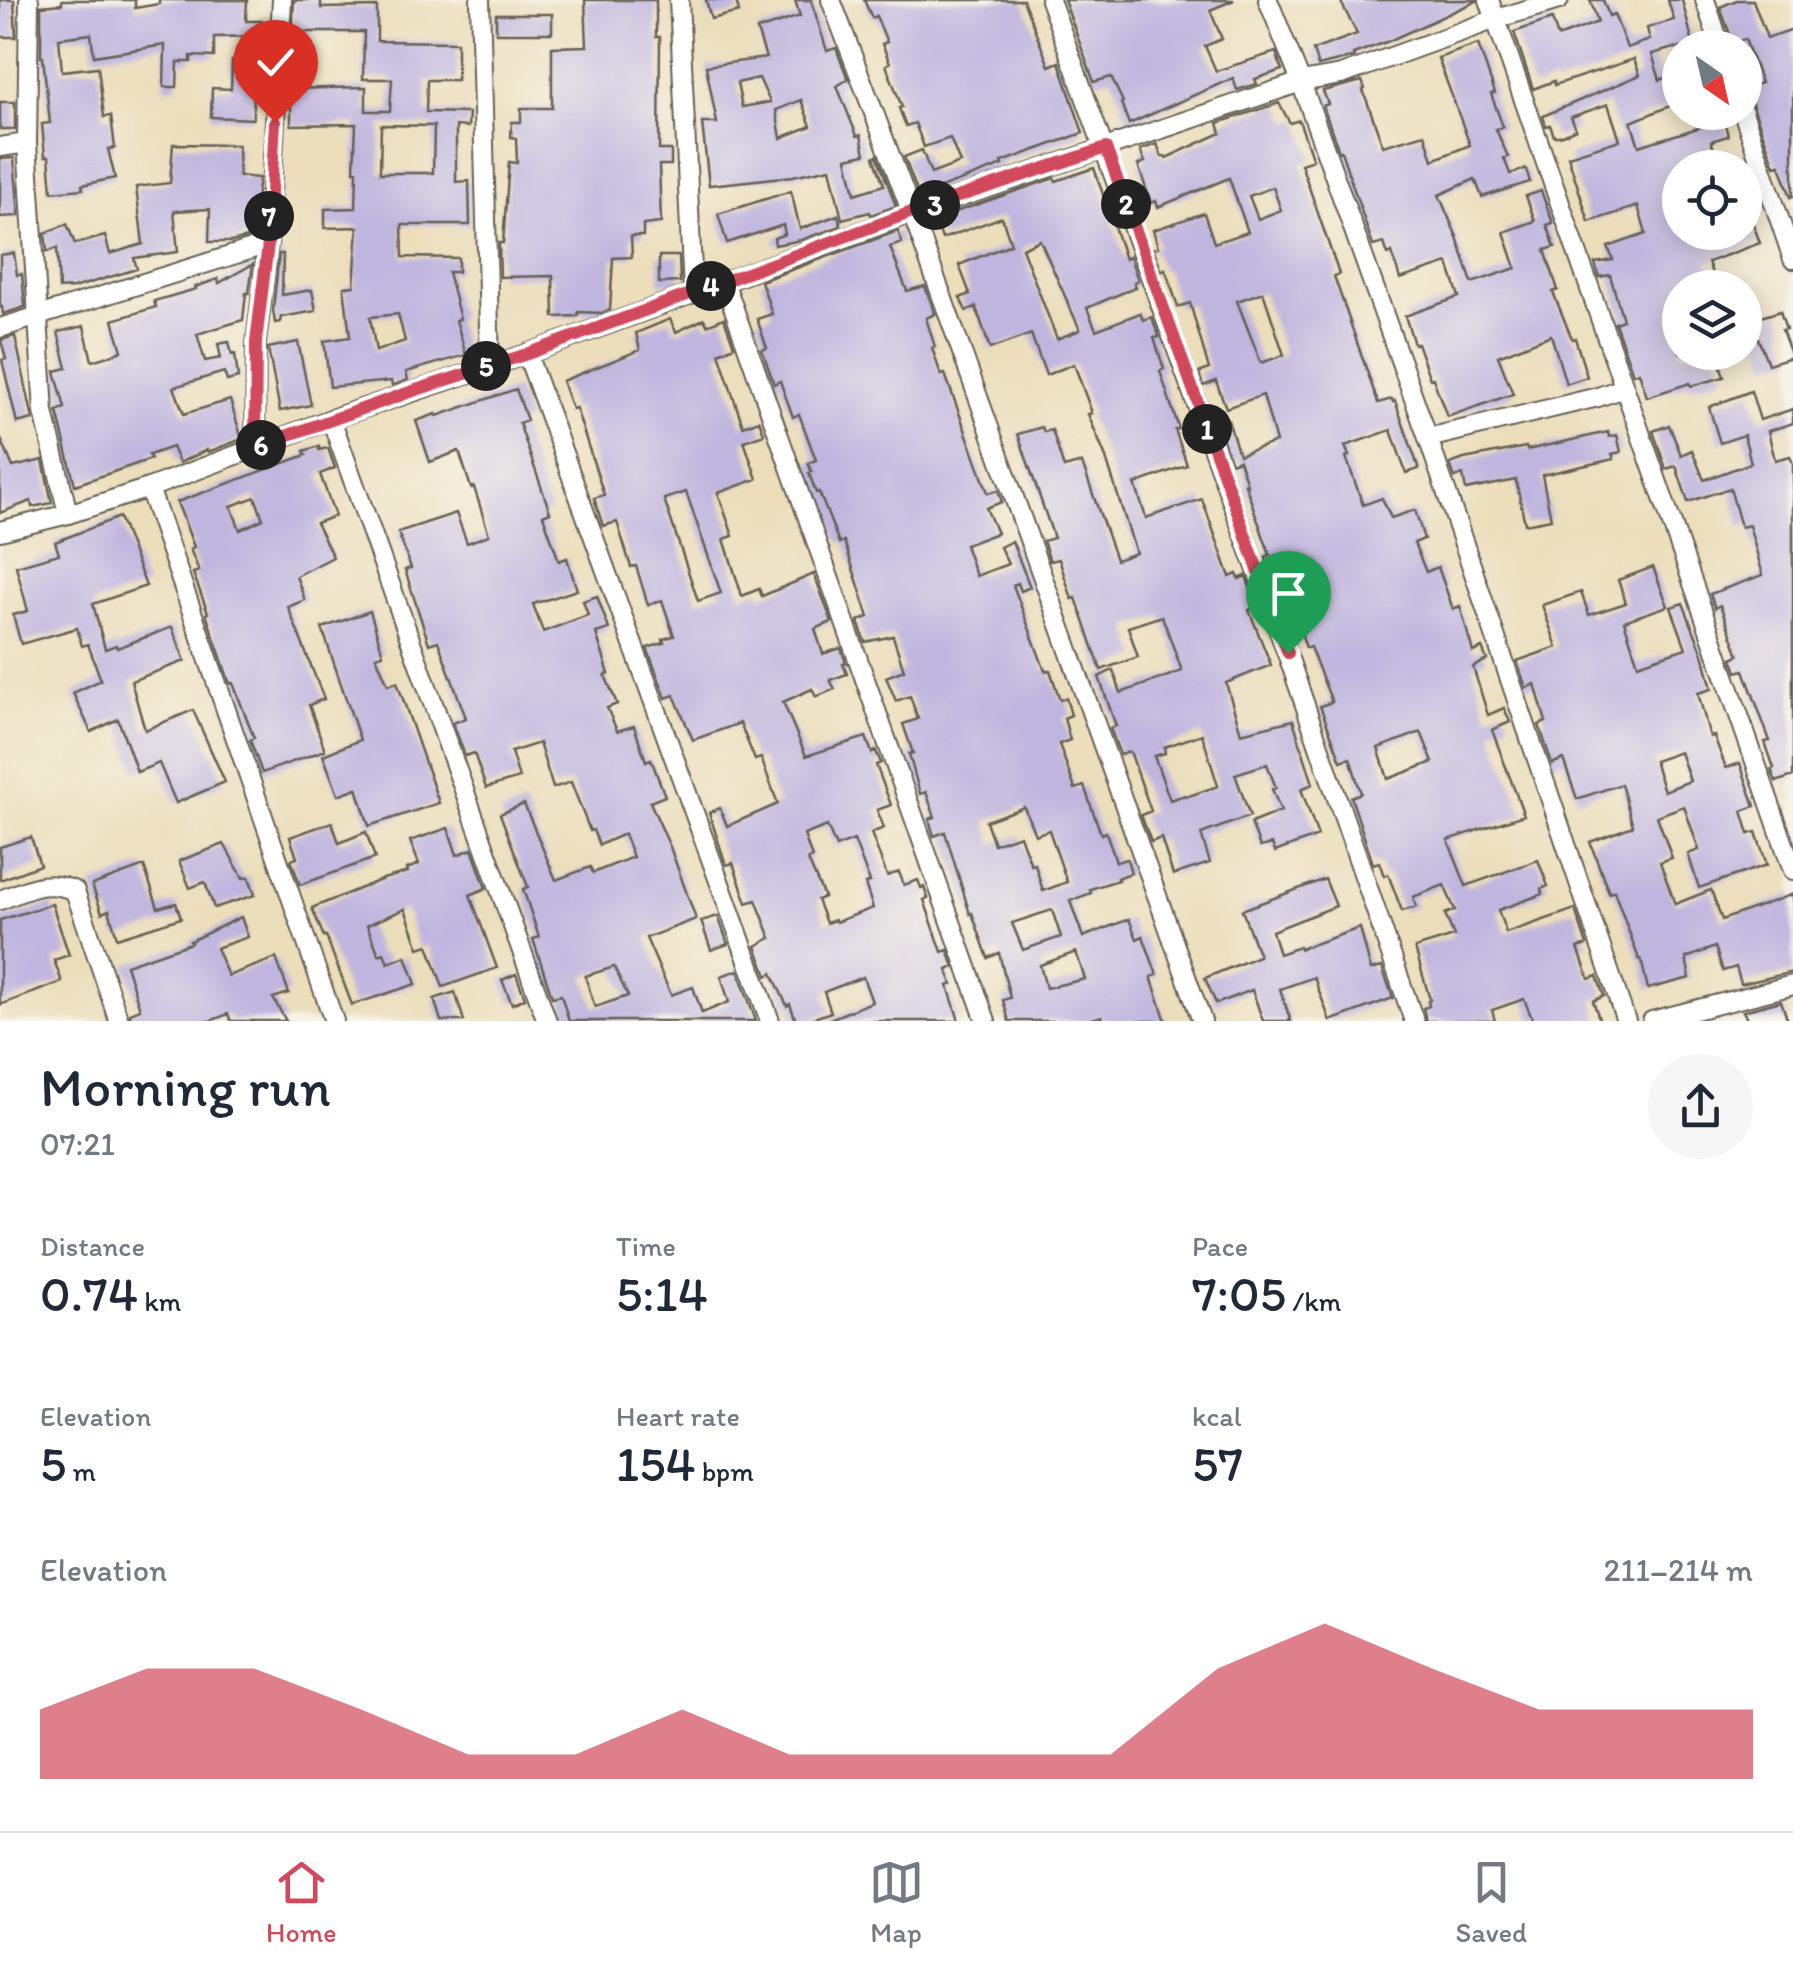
<!DOCTYPE html>
<html lang="en">
<head>
<meta charset="utf-8">
<style>
  body { margin:0; font-family:Itim,sans-serif; background:#f6f6f7; color:#1f2937; height:100vh; display:flex; flex-direction:column; font-size:38px; white-space:nowrap }
  * { box-sizing:border-box; margin:0 }
  p { font-size:32px; color:#747a83 }
  .icon { flex:none; width:55px; height:55px; fill:none; stroke:currentColor; stroke-width:2; stroke-linecap:round; stroke-linejoin:round }
  .map { position:relative; height:1021px; overflow:hidden }
  .side { display:flex; flex-direction:column; background:#fff; flex:1 }
  .side>* { flex:none }
  .needle { width:65px; rotate:146deg }
  .controls { position:absolute; left:1662px; top:30px; display:grid; gap:20px }
  .controls a { display:grid; place-items:center; width:100px; height:100px; border-radius:50%; background:#fff; box-shadow:0 5px 25px #0003; font-size:50px }
  .pin { position:absolute; display:grid; place-items:center; width:85px; height:85px; color:#fff; margin:-102px -42px; border-radius:50% 50% 50% 0; rotate:-45deg; box-shadow:0 0 10px #0007 }
  .pin .icon { rotate:45deg }
  .km { position:absolute; width:50px; height:50px; margin:-25px; border-radius:50%; background:#222; color:#fff; font-size:28px; line-height:50px; text-align:center }
  .round { display:grid; place-items:center; flex:none; width:105px; height:105px; border-radius:52px; background:#f6f6f7 }
  .head { display:flex; align-items:center; justify-content:space-between; height:170px; padding:0 40px }
  h1 { font-size:55px; font-weight:600; line-height:75px }
  .stats { display:grid; grid-template-columns:repeat(3,1fr); gap:15px; height:170px; padding:10px 40px }
  .stats div { display:grid; align-content:center }
  .stats b { font-size:50px; font-weight:600 }
  .stats small { font-size:28px; font-weight:400 }
  .stats p { font-size:28px }
  .chart { height:280px; padding:20px 40px }
  .chart p { display:flex; justify-content:space-between }
  .chart svg { width:100%; height:180px; margin-top:10px; fill:#d1495b; opacity:.7 }
  .menu { display:flex; justify-content:space-around; align-items:center; height:140px; border-top:2px solid #e0e1e3; background:#fff; font-size:28px; color:#747a83 }
  .menu a { display:grid; justify-items:center; gap:5px }
  .menu .active { color:#d1495b }
  .map>svg:first-child { display:block }
  .building { fill:#bfb5df; fill-rule:evenodd }
  .lines { fill:none; stroke-linecap:round; stroke-linejoin:round }
  .minor-casing { stroke:#656054; stroke-width:22 }
  .minor { stroke:#fff; stroke-width:18 }
  .route-casing { stroke:#fff; stroke-width:20 }
  .route { stroke:#d1495b; stroke-width:12 }
</style>
</head>
<body>
<div class="map">
<svg width="1793" height="1021" viewBox="0 0 1793 1021">
  <rect width="100%" height="100%" fill="#f7f3e8"/>
  <filter id="ink" filterUnits="userSpaceOnUse"><feTurbulence type="fractalNoise" baseFrequency=".01" numOctaves="2"/><feDisplacementMap in="SourceGraphic" scale="20" xChannelSelector="R" yChannelSelector="G"/><feConvolveMatrix kernelMatrix="1 2 1 2 8 2 1 2 1" color-interpolation-filters="sRGB"/></filter>
  <filter id="wash" filterUnits="userSpaceOnUse"><feTurbulence type="fractalNoise" baseFrequency=".0048" numOctaves="4" result="noise"/><feDisplacementMap in="SourceGraphic" scale="40" xChannelSelector="R" yChannelSelector="G"/><feGaussianBlur stdDeviation="2.25" result="paint"/><feColorMatrix in="noise" values="0 0 0 0 0 0 0 0 0 0 0 0 0 0 0 0 0 1.4 0 .05"/><feComposite in="paint" operator="in"/></filter>
  <g filter="url(#wash)">
    <rect width="100%" height="100%" fill="#ecdebb"/>
    <g id="blocks">
      <g class="building">
        <polygon points="0,0 14,0 16,37 0,37"/>
        <polygon points="62,0 135,0 135,8 159,4 159,0 247,0 246,21 262,21 261,36 214,37 214,57 191,56 191,62 178,62 177,87 164,87 165,45 94,56 91,34 59,38 62,71 98,67 104,117 111,116 115,148 108,149 115,178 82,185 83,189 52,192 49,156 45,156 42,124 50,123 43,57 41,57 41,6 62,4"/>
        <path d="M294,0H321V8L377,7V41L457,42V80H427L426,112L469,113L468,127L456,126V182L469,181L470,225H402L403,257L458,258V272H448L460,319L456,320L466,355L406,372L408,380L392,386L391,381L330,387L324,341L350,337L344,287L354,286L358,227L325,228V209L356,208L357,171H354L356,124L291,125V89L366,87V111H390L392,79H363L364,32H300V70H290ZM381,125L434,126L433,173H380ZM398,314L405,341L376,351L370,317Z"/>
        <polygon points="585,0 656,0 656,37 660,37 659,150 671,150 671,165 659,165 661,223 643,225 643,236 631,236 632,257 613,258 610,310 602,313 578,312 578,316 554,317 553,276 500,277 499,243 503,243 509,162 517,163 516,138 511,137 512,122 521,122 521,108 552,108 552,47 587,46"/>
        <polygon points="706,0 736,0 739,12 711,19"/>
        <path d="M795,0H811L827,51L836,48L848,79L837,86L857,136L861,135L865,154L847,158L855,194L884,185L874,157L877,155L896,206L871,215L870,212L842,219L830,168L793,176L709,185L702,123H717L706,66L766,58L757,30L800,16ZM759,78L770,102L742,107L737,83ZM801,100L811,126L781,138L776,110Z"/>
        <polygon points="864,0 1023,0 1049,66 1059,62 1083,133 1002,162 1003,165 919,196 904,157 922,150 931,174 960,163 950,138 924,147 915,123 906,126 899,108 902,107 886,65 890,63 882,44 887,42 876,16 872,18"/>
        <polygon points="1064,0 1234,0 1210,10 1222,39 1205,46 1216,71 1276,52 1282,70 1255,79 1257,84 1237,90 1233,78 1129,124 1121,103 1123,102 1111,77 1094,82"/>
        <polygon points="1340,0 1477,0 1477,1 1389,41 1353,54 1354,57 1318,66 1313,50 1357,34"/>
        <polygon points="1590,0 1603,0 1609,16 1614,14 1627,48 1650,40 1647,28 1674,20 1668,0 1682,0 1694,48 1674,48 1652,54 1660,80 1680,72 1680,102 1631,122 1639,146 1724,120 1728,136 1711,141 1721,168 1680,168 1680,232 1699,232 1701,240 1724,232 1745,232 1745,207 1747,207 1760,243 1708,262 1713,276 1680,288 1680,352 1704,352 1705,358 1717,354 1724,377 1691,386 1690,383 1647,397 1639,372 1633,374 1615,323 1623,320 1610,275 1599,277 1595,263 1613,260 1608,247 1646,234 1638,206 1589,222 1568,156 1620,140 1608,104 1571,117 1576,129 1560,136 1554,136 1550,125 1546,126 1543,116 1640,75 1634,59 1555,85 1554,81 1533,89 1514,32 1552,19 1558,37 1598,22"/>
        <polygon points="1737,0 1753,0 1767,38 1793,29 1793,196 1791,197 1780,165 1775,166 1746,88 1761,83 1745,39 1733,43 1720,7"/>
        <rect x="496" y="14" width="56" height="19"/>
        <polygon points="1478,44 1495,93 1491,94 1503,127 1496,129 1508,157 1504,158 1510,174 1526,169 1530,182 1482,197 1475,179 1439,195 1457,237 1472,283 1516,268 1504,232 1535,221 1526,196 1541,191 1553,223 1547,225 1555,247 1545,250 1558,290 1553,292 1572,339 1575,338 1587,377 1566,384 1551,335 1498,356 1513,394 1447,417 1433,378 1430,379 1417,343 1414,344 1405,316 1459,297 1448,263 1400,279 1392,253 1388,255 1384,243 1373,246 1341,151 1339,152 1323,106 1328,104 1323,91 1362,81 1365,89 1363,90 1383,146 1425,134 1433,160 1470,145 1438,58"/>
        <polygon points="258,49 267,50 265,70 264,84 253,84 253,119 211,117 212,88 231,89 232,61 258,61"/>
        <rect x="0" y="102" width="15" height="27"/>
        <path d="M1279,103L1290,123L1299,120L1313,160L1301,164L1339,274L1334,276L1378,403L1392,399L1393,402L1395,401L1419,469L1406,473L1391,430L1345,446L1349,456L1346,457L1363,505L1382,498L1391,518L1415,510L1424,539L1414,543L1426,572L1438,567L1453,609L1460,606L1473,652L1482,648L1487,660L1473,667L1488,715L1504,708L1510,722L1492,730L1524,815L1448,840L1466,886L1538,860L1548,886L1541,889L1543,894L1498,910L1506,933L1575,909L1587,945L1578,948L1589,979L1597,976L1604,996L1593,1001L1600,1021H1533L1524,999L1492,1010L1495,1021H1426L1423,1008L1429,1006L1428,1001L1430,1000L1415,948L1454,936L1445,914L1455,910L1444,885L1413,897L1416,907L1402,911L1388,874L1384,876L1379,862L1373,864L1351,797L1361,793L1350,758L1341,761L1320,706L1332,702L1310,647L1306,648L1292,605L1284,608L1265,557L1270,555L1245,484H1247L1239,460L1231,463L1217,423L1228,420L1239,455L1276,442L1263,395L1226,408L1216,381L1203,386L1199,373L1209,369L1190,303L1178,307L1167,274L1165,269L1162,271L1153,248L1158,247L1153,230L1204,213L1214,243L1248,232L1229,178L1158,207L1156,201L1151,203L1138,165L1145,162L1140,150L1157,144L1162,157L1165,156L1166,158L1221,133L1218,123ZM1273,187L1281,210L1258,219L1249,196ZM1263,292L1284,355L1261,363L1237,301ZM1421,732L1433,762L1388,779L1378,748Z"/>
        <polygon points="173,144 238,145 239,176 259,178 255,207 248,206 247,238 231,242 209,242 210,209 174,211 178,252 134,258 137,269 73,288 59,289 57,248 47,252 45,233 67,224 75,244 105,236 110,254 143,244 136,187 170,183"/>
        <polygon points="14,158 19,216 0,217 0,159"/>
        <path d="M1094,168L1125,259L1130,257L1138,280L1134,282L1136,287L1087,308L1096,330L1140,313L1143,320L1152,317L1159,337L1154,338L1164,369L1160,371L1179,429L1175,430L1187,465L1135,484L1146,518L1202,499L1230,577L1237,574L1239,579L1246,576L1257,607L1249,610L1271,665L1226,683L1241,733L1293,720L1313,784L1301,789L1318,836L1275,852L1272,844L1260,847L1251,823L1281,811L1272,789L1276,788L1267,764L1235,774L1250,816L1201,834L1210,863L1173,875L1161,838L1151,842L1141,815L1151,811L1131,754L1129,752L1120,755L1110,728L1116,726L1099,677L1113,670L1121,693L1182,671L1162,616L1128,627L1138,657L1101,670L1076,598L1072,599L1059,559L1050,561L1043,541L1054,538L1018,434L1042,427L1044,432L1052,430L1064,468L1082,463L1116,560L1136,553L1106,458L1088,414L1092,413L1074,364L1046,375L1031,334L990,349L976,307L966,311L960,298L970,294L959,265L1011,244L1002,217L942,239L935,219L1054,178L1056,181ZM1040,240L1080,330L1057,339L1022,248ZM1202,734L1218,786L1186,797L1185,795L1170,800L1154,756L1165,753L1164,747Z"/>
        <polygon points="791,191 800,229 838,215 841,226 801,240 775,245 774,238 785,234 783,225 727,243 718,214"/>
        <path d="M898,231L902,243L890,247L907,291L925,286L935,314L926,318L935,347L932,348L941,375L945,374L988,493L998,490L1002,502L986,508L997,533L965,545L976,576L1008,564L1000,547L1012,541L1030,587L1021,591L1018,583L1013,585L1045,671L1050,670L1060,700L1066,698L1071,715L1064,718L1070,740L1059,744L1075,789L1084,786L1101,834L1106,832L1116,862L1127,859L1131,873L1117,878L1118,880L1090,889L1091,893L1070,901L1083,937L1129,919L1137,939L1143,936L1157,975L1151,977L1166,1021H1104L1102,1016L1085,1021H1009L1003,1000L1010,998L999,953L988,958L972,913L970,914L945,832L934,836L929,819L935,817L926,792L920,794L909,754L913,753L903,724L918,719L910,696L896,701L886,677L904,670L893,636L865,642L858,621L869,617L844,541L839,543L819,492L816,493L809,473L812,472L808,463L816,460L799,414L793,417L780,381L774,384L762,350L767,348L757,319L772,314L761,281ZM1024,807L1035,835L1049,830L1067,882L1043,891L1035,864L1031,865L1020,835L994,844L986,821ZM1052,910L1061,937L1023,950L1012,923ZM1076,952L1085,979L1046,988L1040,965Z"/>
        <polygon points="14,253 17,275 22,274 25,307 3,314 2,307 0,307 0,255"/>
        <polygon points="279,254 283,254 282,295 312,290 316,311 281,317 280,322 275,323 273,310"/>
        <polygon points="659,256 679,256 680,282 659,283"/>
        <polygon points="253,264 249,293 246,293 243,320 197,334 205,361 221,358 218,344 229,342 232,355 235,354 238,378 227,381 224,372 174,387 184,414 230,400 242,439 208,452 207,450 179,463 172,447 149,455 151,459 75,485 57,411 65,408 55,371 67,368 58,332 84,326 92,361 108,356 122,351 113,320 156,307 154,301 196,289 195,287 218,279 219,283"/>
        <polygon points="1780,311 1786,329 1782,330 1792,357 1768,364 1758,338 1745,342 1745,322"/>
        <path d="M724,318L734,346L719,353L743,426L759,420L764,434L744,441L757,479L718,493L733,536L724,539L742,596L759,589L762,596L814,574L832,622L815,629L823,654L841,648L846,663L843,664L847,674L830,680L835,689L816,697L812,689L783,702L806,756L866,737L872,753L876,751L881,763L876,765L891,805L877,810L884,828L871,833L887,876L899,872L904,885L918,880L921,888L924,887L928,898L924,900L942,952L948,950L954,967L947,970L952,984L948,986L959,1021H825L872,1002L863,977L824,992L831,1012L806,1021H796L790,1004L787,1006L772,973L767,976L756,946L771,938L756,900L747,903L733,863L726,865L709,813L720,808L727,826L778,804L761,758L755,760L740,723L693,740L674,695L666,698L647,648L664,643L663,639L674,636L662,600L648,605L636,566L631,567L617,522L603,526L594,498L604,495L576,408L572,409L562,381L640,350L636,333L670,319L676,332L704,319L707,325ZM686,492L721,593L698,601L664,499ZM827,826L836,847L854,840L870,882L865,884L873,908L836,922L835,920L826,923L817,900L824,897L808,860L812,858L804,835Z"/>
        <polygon points="15,336 33,419 17,423 2,360 6,359 1,340"/>
        <polygon points="298,342 311,405 280,411 268,348"/>
        <path d="M516,389L527,420L519,423L550,512L543,515L559,561L567,558L577,590L533,604L543,632L588,615L583,601L597,596L609,629L596,633L609,674L605,675L617,704L607,708L617,731L634,726L646,761L651,759L665,796L650,802L670,847L696,919L646,938L671,995L693,987L702,1013L729,1002L721,976L738,970L756,1021H569L561,995L552,997L533,939L539,937L523,889L528,887L500,814L524,804L556,880L590,867L593,873L633,857L624,834L599,845L593,830L590,831L571,782L553,788L539,743L511,752L519,778L486,788L474,753L465,756L453,723L466,718L438,641L429,644L405,570L411,568L398,532L456,513L467,543L489,535L474,487L471,488L459,451L430,462L416,421L436,414L437,416ZM614,967L628,996L595,1007L585,976Z"/>
        <polygon points="1751,391 1760,420 1793,409 1793,423 1768,431 1775,460 1790,456 1793,464 1793,776 1776,782 1771,769 1774,768 1765,742 1770,741 1744,670 1737,672 1732,658 1739,655 1720,605 1715,608 1710,594 1763,575 1749,525 1741,527 1730,488 1688,502 1676,466 1666,469 1653,431 1669,425 1681,455 1692,450 1704,480 1751,463 1744,435 1720,443 1709,407"/>
        <polygon points="1608,432 1609,437 1617,435 1621,452 1612,454 1614,459 1542,475 1551,519 1525,524 1516,480 1466,490 1463,475 1455,478 1450,464 1464,459 1526,447 1527,450"/>
        <polygon points="0,437 13,467 43,460 52,503 32,507 31,501 0,513"/>
        <path d="M319,446V450L328,448L335,468L320,474L335,516L316,523L333,557L296,576L305,600L288,607L324,699L309,705L325,750L262,773L250,740L254,738L233,683L230,684L206,614L208,613L193,573L199,571L190,549L194,547L177,502L306,455L304,451ZM255,497L263,519L240,530L231,506Z"/>
        <polygon points="119,517 146,586 93,604 105,649 116,645 117,648 172,627 185,661 131,681 145,730 193,710 225,782 176,803 159,763 137,772 118,719 91,732 73,693 101,680 88,644 82,646 77,628 21,644 13,615 28,611 16,566 59,554 55,542"/>
        <path d="M1653,567L1668,606L1624,621L1638,664L1686,648L1671,607L1683,603L1703,654L1712,689L1698,693L1710,737L1714,736L1726,768L1740,763L1755,806L1742,811L1749,834L1756,832L1767,865L1699,888L1688,854L1699,850L1684,806L1657,816L1672,858L1660,862L1675,904L1711,890L1722,920L1793,894V972L1741,984L1736,967L1723,971L1715,947L1686,958L1690,978L1648,989L1641,959H1639L1614,891L1609,893L1590,842L1633,826L1621,784L1577,799L1563,759L1552,764L1539,725L1546,722L1535,684L1526,688L1517,661L1557,647L1542,605L1581,592L1589,615L1626,603L1618,580ZM1680,752L1690,781L1664,791L1654,761Z"/>
        <polygon points="370,611 383,654 376,656 388,685 397,682 439,803 369,826 357,788 338,795 323,755 360,740 322,628"/>
        <polygon points="332,822 339,843 366,832 375,858 300,885 291,860 297,858 290,837"/>
        <polygon points="448,828 457,855 472,849 486,888 470,895 497,968 443,987 428,945 419,948 405,909 367,925 379,955 384,953 388,963 406,956 416,984 352,1005 326,936 324,937 312,908 383,879 408,872 407,869 419,864 410,841"/>
        <polygon points="31,837 40,865 0,880 0,847"/>
        <polygon points="224,844 243,878 249,877 255,895 214,908 205,882 190,888 179,861"/>
        <polygon points="144,866 158,908 176,903 181,918 117,938 109,910 102,913 92,885"/>
        <polygon points="1325,879 1336,906 1272,931 1279,954 1299,947 1300,949 1360,928 1371,970 1382,967 1393,998 1330,1021 1314,977 1280,989 1291,1021 1263,1021 1252,990 1216,1004 1205,978 1259,956 1242,910"/>
        <polygon points="52,904 69,955 54,960 62,982 0,1005 0,920"/>
        <polygon points="718,916 728,944 711,950 701,921"/>
        <polygon points="241,917 248,937 216,948 228,976 276,958 289,993 273,998 286,1021 231,1021 228,1014 210,1021 131,1021 130,1013 140,1009 126,965 191,943 190,941"/>
        <polygon points="516,974 525,998 512,1004 502,980"/>
        <polygon points="455,992 464,1021 441,1021 434,999"/>
        <polygon points="1781,1001 1788,1021 1748,1021 1743,1011"/>
      </g>
    </g>
  </g>
  <g filter="url(#ink)">
    <use href="#blocks" fill-opacity="0" stroke="#656054" stroke-width="2.5"/>
    <g class="lines">
      <defs>
        <g id="minor">
          <polyline points="29,0 27,143 44,412 68,514"/>
          <polyline points="480,0 490,365"/>
          <polyline points="679,0 693,292"/>
          <polyline points="831,0 912,213 1202,1021"/>
          <polyline points="1050,0 1287,653 1414,1021"/>
          <polyline points="1268,0 1301,82 1428,438 1626,1021"/>
          <polyline points="1489,0 1793,870"/>
          <polyline points="1705,0 1721,48"/>
          <polyline points="1743,112 1793,259"/>
          <polyline points="0,147 27,143"/>
          <polyline points="724,281 986,1021"/>
          <polyline points="0,328 268,244"/>
          <polyline points="527,354 770,1021"/>
          <polyline points="331,419 547,1021"/>
          <polyline points="1428,438 1598,397 1623,388"/>
          <polyline points="255,447 256,343 268,244 282,0"/>
          <polyline points="149,488 334,1021"/>
          <polyline points="0,531 68,514 149,488 331,419 527,354 912,213 1301,82 1341,75 1496,19 1559,0"/>
          <path d="M0,900C29,889 46,878 75,891L119,1021"/>
          <polyline points="1652,1021 1793,985"/>
        </g>
      </defs>
      <use href="#minor" class="minor-casing"/>
      <use href="#minor" class="minor"/>
    </g>
  </g>
  <g class="lines" filter="url(#ink)">
    <defs>
      <polyline id="route" points="275,122 268,244 256,342 255,447 410,392 527,354 912,212 1106,148 1288,653"/>
    </defs>
    <use href="#route" class="route-casing"/>
    <use href="#route" class="route"/>
  </g>
</svg>
<div class="controls">
<a><svg class="needle" viewBox="-14 -14 28 28"><path d="M0-13l5 13h-10z" fill="#e53935"/><path d="M0 13l5-13h-10z" fill="#747a83"/></svg></a>
<a><svg class="icon" aria-label="locate" viewBox="0 0 24 24"><circle cx="12" cy="12" r="6"/><path d="M12 2v4M12 18v4M2 12h4M18 12h4"/></svg></a>
<a><svg class="icon" aria-label="layers" viewBox="0 0 24 24"><path d="M12 4l9 5-9 5-9-5zM3 14l9 5 9-5"/></svg></a>
</div>
<div class="pin" style="left:1288px;top:653px;background:#1e9e55"><svg class="icon" aria-label="arrive" viewBox="0 0 24 24"><path d="M6 21V4h12l-3 4 3 4H6"/></svg></div>
<div class="pin" style="left:275px;top:122px;background:#d93025"><svg class="icon" aria-label="check" viewBox="0 0 24 24"><path d="M5 12l5 5 9-10"/></svg></div>
<b class="km" style="left:1207px;top:429px">1</b>
<b class="km" style="left:1126px;top:204px">2</b>
<b class="km" style="left:935px;top:205px">3</b>
<b class="km" style="left:711px;top:286px">4</b>
<b class="km" style="left:486px;top:366px">5</b>
<b class="km" style="left:261px;top:445px">6</b>
<b class="km" style="left:269px;top:216px">7</b>
</div>
<section class="side">
<div class="head"><div><h1>Morning run</h1><p>07:21</p></div><a class="round"><svg class="icon" aria-label="share" viewBox="0 0 24 24"><path d="M12 15V3M7 8l5-5 5 5M5 13v7h14v-7"/></svg></a></div>
<div class="stats">
<div><p>Distance</p><b>0.74<small> km</small></b></div>
<div><p>Time</p><b>5:14</b></div>
<div><p>Pace</p><b>7:05<small> /km</small></b></div>
</div>
<div class="stats">
<div><p>Elevation</p><b>5<small> m</small></b></div>
<div><p>Heart rate</p><b>154<small> bpm</small></b></div>
<div><p>kcal</p><b>57</b></div>
</div>
<div class="chart"><p><span>Elevation</span>211–214 m</p>
<svg viewBox="0 0 160 44" preserveAspectRatio="none"><path d="M0 44V27L10 17L20 17L30 27L40 38L50 38L60 27L70 38L80 38L90 38L100 38L110 17L120 6L130 17L140 27L150 27L160 27V44z"/></svg>
</div>
</section>
<nav class="menu">
<a class="active"><svg class="icon" aria-label="home" viewBox="0 0 24 24"><path d="M3 11l9-7 9 7M6 9v11h12V9"/></svg>Home</a>
<a><svg class="icon" aria-label="map" viewBox="0 0 24 24"><path d="M3 6l6-2 6 2 6-2v14l-6 2-6-2-6 2zM9 4v14M15 6v14"/></svg>Map</a>
<a><svg class="icon" aria-label="saved" viewBox="0 0 24 24"><path d="M7 4h10v16l-5-4-5 4z"/></svg>Saved</a>
</nav>
</body>
</html>
